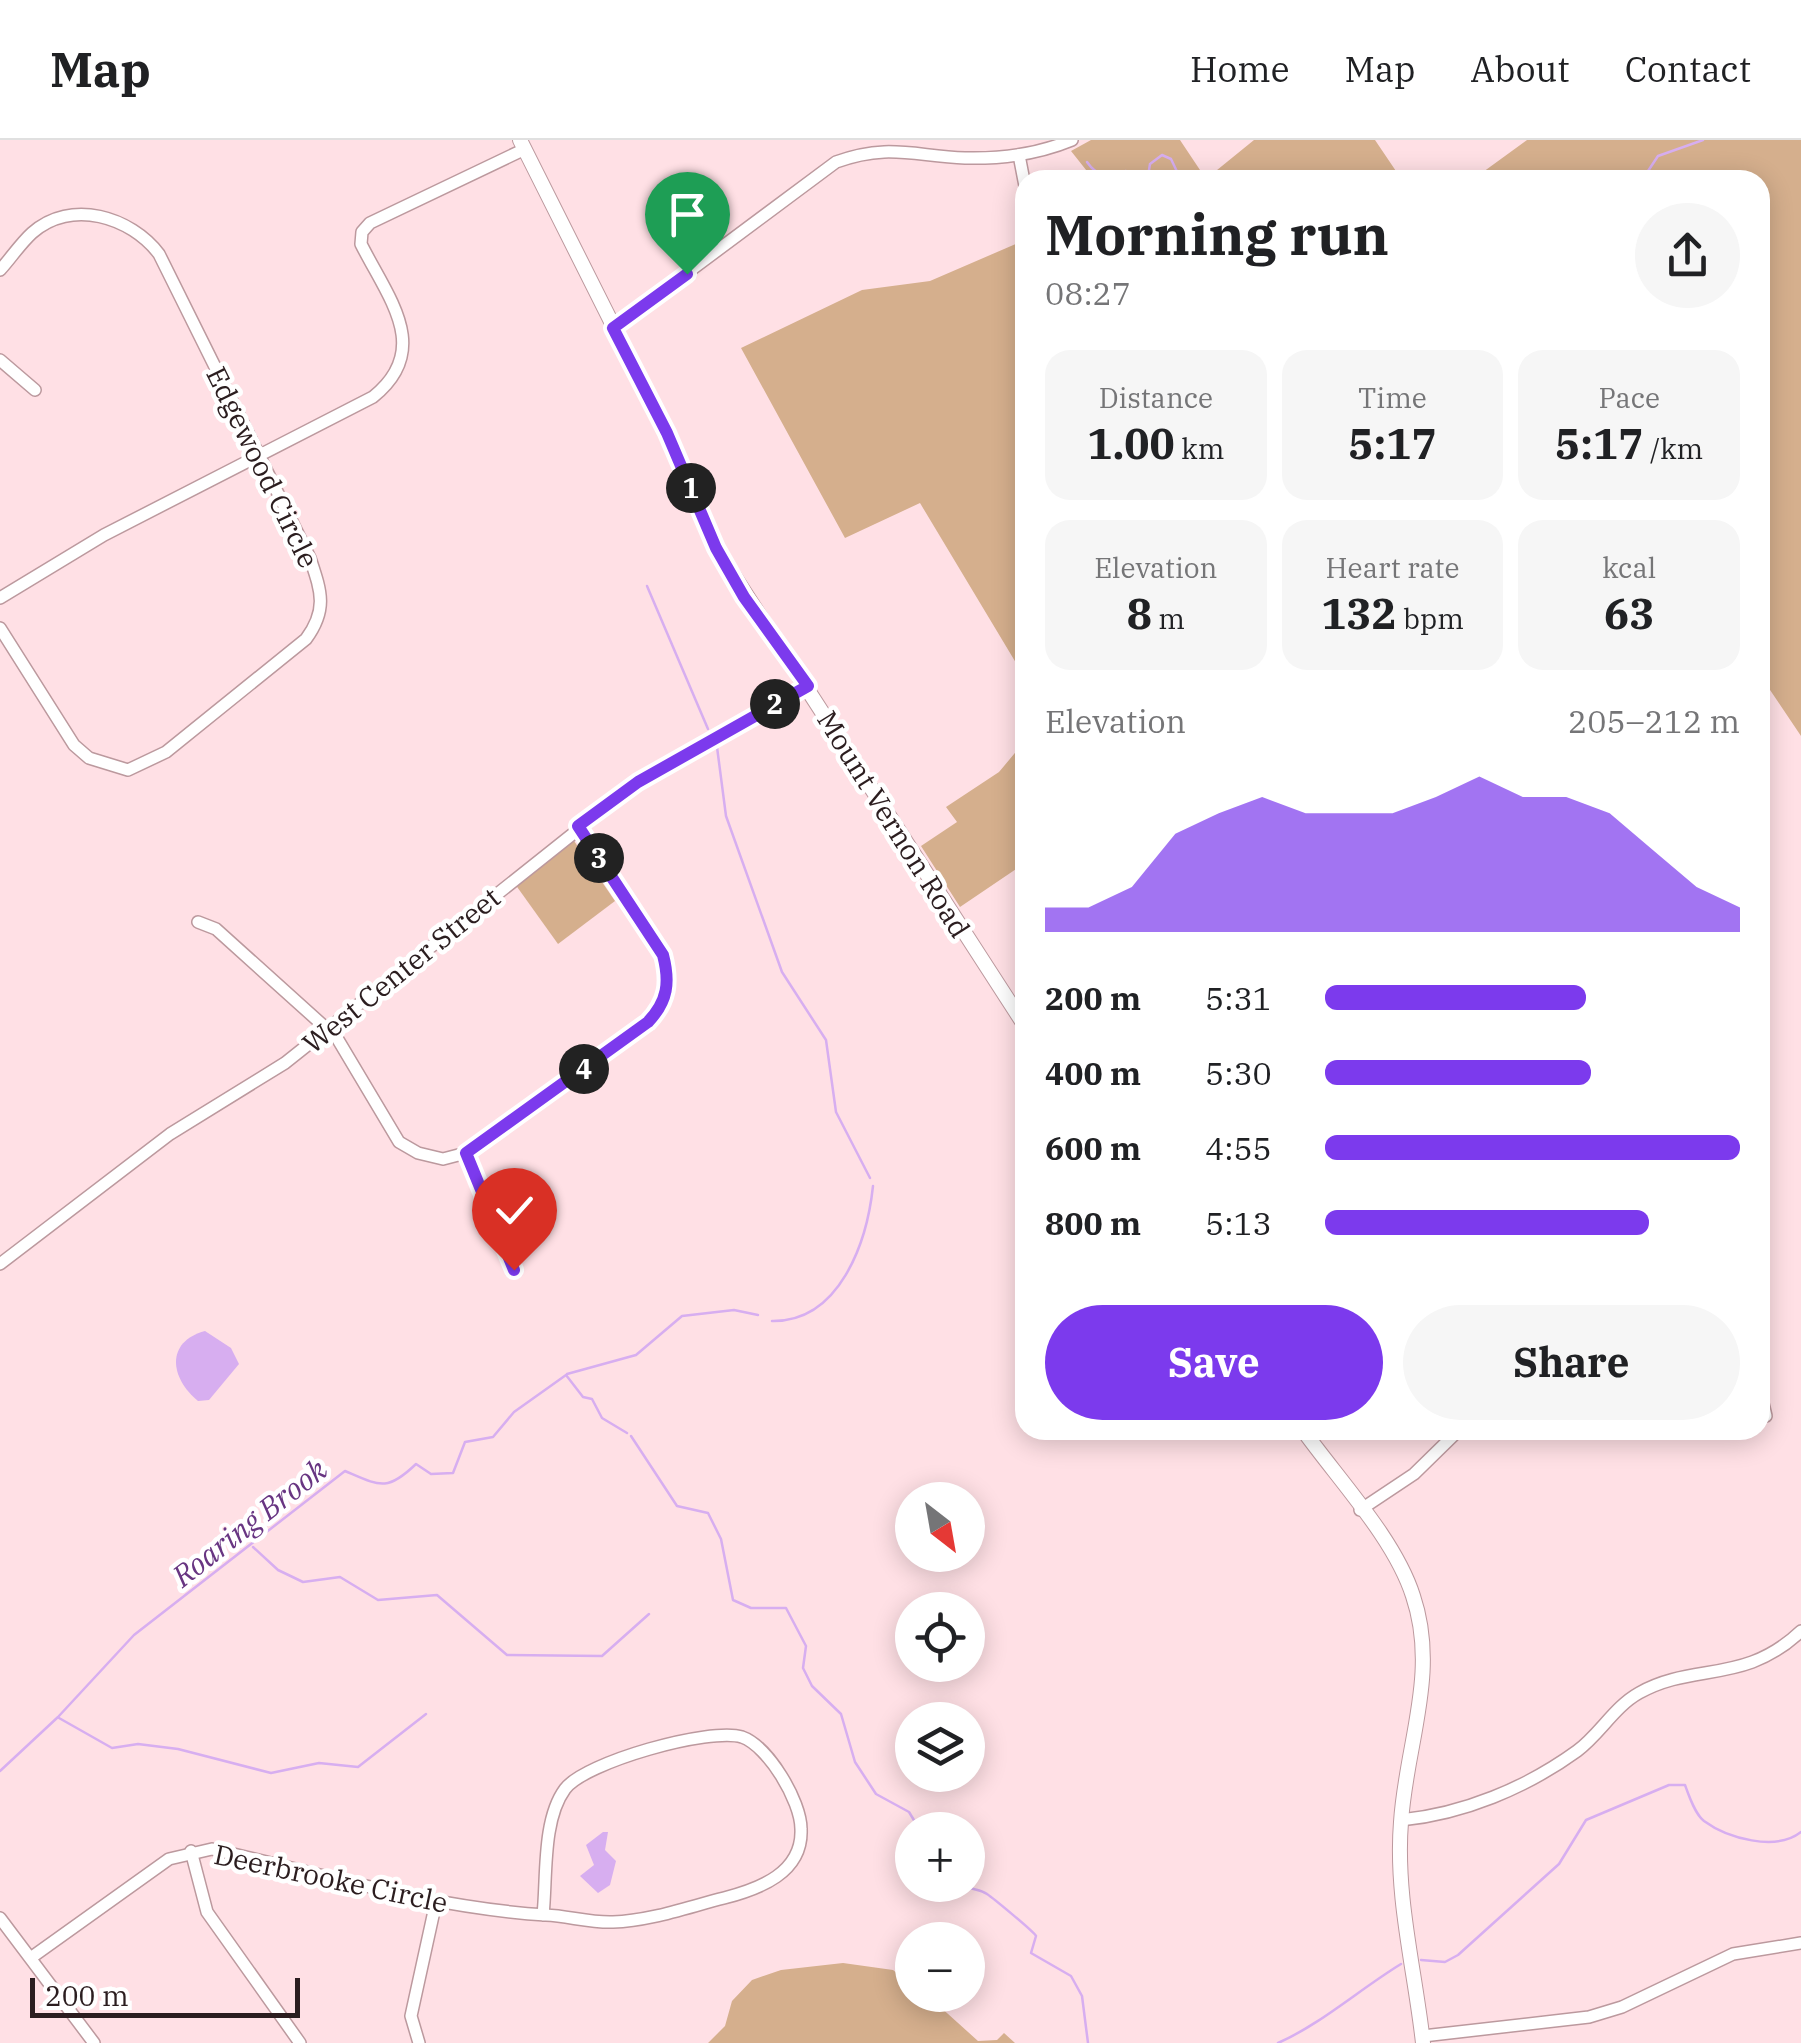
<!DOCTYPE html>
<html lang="en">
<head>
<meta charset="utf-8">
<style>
  body { margin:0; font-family:"IBM Plex Serif",serif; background:#f6f6f6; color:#202124; height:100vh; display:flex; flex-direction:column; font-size:38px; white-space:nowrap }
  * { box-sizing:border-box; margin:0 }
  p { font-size:32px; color:#757577 }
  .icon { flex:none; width:55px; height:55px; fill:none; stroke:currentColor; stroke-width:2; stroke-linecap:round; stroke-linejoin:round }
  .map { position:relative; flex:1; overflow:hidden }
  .panel { position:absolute; left:1015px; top:30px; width:755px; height:1270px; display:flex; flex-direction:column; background:#fff; border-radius:30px; box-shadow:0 5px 25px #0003 }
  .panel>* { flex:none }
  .needle { width:65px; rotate:149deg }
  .tools { position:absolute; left:895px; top:1342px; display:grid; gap:20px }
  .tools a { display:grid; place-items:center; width:90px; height:90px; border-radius:50%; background:#fff; box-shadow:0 5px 25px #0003; font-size:50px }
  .scale { position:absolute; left:30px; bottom:25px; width:270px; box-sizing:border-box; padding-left:10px; border:5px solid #2b1d1f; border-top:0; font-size:28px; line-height:35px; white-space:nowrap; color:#2b1d1f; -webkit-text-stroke:8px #fff; paint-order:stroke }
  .pin { position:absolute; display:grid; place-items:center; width:85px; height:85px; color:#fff; margin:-102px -42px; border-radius:50% 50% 50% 0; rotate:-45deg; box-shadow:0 0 10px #0007 }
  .pin .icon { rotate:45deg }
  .km { position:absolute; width:50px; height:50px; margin:-25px; border-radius:50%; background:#222; color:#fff; font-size:28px; line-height:50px; text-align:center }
  .round { display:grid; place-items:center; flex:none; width:105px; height:105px; border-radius:52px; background:#f6f6f6 }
  .headline { display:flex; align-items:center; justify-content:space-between; height:170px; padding:0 30px }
  h1 { font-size:55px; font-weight:700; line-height:75px }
  .stats { display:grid; grid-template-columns:repeat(3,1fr); gap:15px; height:170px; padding:10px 30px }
  .stats div { display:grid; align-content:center; border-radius:25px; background:#f6f6f6; text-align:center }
  .stats b { font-size:42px; font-weight:700 }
  .stats small { font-size:28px; font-weight:400 }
  .stats p { font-size:28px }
  .chart { height:280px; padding:20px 30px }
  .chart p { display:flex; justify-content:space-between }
  .chart svg { width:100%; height:180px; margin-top:10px; fill:#7c3aed; opacity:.7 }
  .primary-button { display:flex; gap:20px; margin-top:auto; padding:20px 30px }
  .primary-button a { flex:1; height:115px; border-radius:60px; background:#7c3aed; color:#fff; font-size:40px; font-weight:700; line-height:115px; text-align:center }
  .primary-button a+a { background:#f6f6f6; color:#202124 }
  ul { padding:0 30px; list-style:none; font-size:32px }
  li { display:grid; grid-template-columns:160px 120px 1fr; align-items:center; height:75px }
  li i { height:25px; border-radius:12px; background:#7c3aed }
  header { display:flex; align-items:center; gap:60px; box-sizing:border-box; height:140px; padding:0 50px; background:#fff; border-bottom:2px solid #e0e0e0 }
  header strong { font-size:48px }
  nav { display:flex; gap:55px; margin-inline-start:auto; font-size:35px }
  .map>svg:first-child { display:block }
  .green { fill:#d5af8d }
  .water { fill:#d7aef0 }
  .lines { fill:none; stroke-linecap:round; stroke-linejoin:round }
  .stream { stroke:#d7aef0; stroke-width:2.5 }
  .minor-casing { stroke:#bc999e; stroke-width:14 }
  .major-casing { stroke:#bc999e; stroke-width:16 }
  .minor { stroke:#fff; stroke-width:11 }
  .major { stroke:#fff; stroke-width:14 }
  .route-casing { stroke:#fff; stroke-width:20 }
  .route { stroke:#7c3aed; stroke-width:12 }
  .labels { text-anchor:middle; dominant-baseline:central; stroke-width:9; stroke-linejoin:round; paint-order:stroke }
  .street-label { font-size:28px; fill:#2b1d1f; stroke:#fff }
  .water-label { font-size:30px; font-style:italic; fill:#683582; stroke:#fff }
</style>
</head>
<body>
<header>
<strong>Map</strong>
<nav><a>Home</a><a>Map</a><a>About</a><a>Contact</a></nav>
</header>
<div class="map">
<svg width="1801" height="1903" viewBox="0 0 1801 1903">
  <rect width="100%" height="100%" fill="#ffe0e5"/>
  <g class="green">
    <polygon points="1091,0 1180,0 1206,39 1254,0 1375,0 1402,40 1094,40 1071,11"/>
    <polygon points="1527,0 1801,0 1801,596 1766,544 1769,515 1760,486 1760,40 1472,40"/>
    <polygon points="1018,103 1025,118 1025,538 920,363 845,398 741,208 862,150 930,141"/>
    <polygon points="1025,601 1025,723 960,767 921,706 957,682 946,667 999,632"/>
    <polygon points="572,698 615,761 558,804 515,744"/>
    <polygon points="843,1823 893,1830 912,1845 912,1855 927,1855 978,1901 997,1900 1004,1893 1015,1903 708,1903 725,1886 732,1861 752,1840 781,1830"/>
  </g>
  <g class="water">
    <path d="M205,1191L231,1208L239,1224L209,1260L198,1261C170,1238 165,1202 205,1191Z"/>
    <polygon points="603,1692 608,1692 605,1710 616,1721 610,1745 598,1753 580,1736 594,1725 586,1705"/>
  </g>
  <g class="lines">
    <g class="stream">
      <path d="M1087,22C1099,39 1107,35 1126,31L1134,40"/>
      <polyline points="1138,40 1148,36 1150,24 1162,15 1171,19 1181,40"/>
      <polyline points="1642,40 1658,16 1703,0"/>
      <polyline points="647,446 708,589"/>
      <polyline points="717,607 726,676 782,832 826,900 836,972 870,1038"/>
      <path d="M772,1181C840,1182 867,1102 873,1046"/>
      <polyline points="567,1234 636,1215 682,1176 734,1170 758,1175"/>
      <polyline points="631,1296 677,1366 708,1373 721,1399 733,1460 751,1468 786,1468 806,1506 803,1528 812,1546 841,1574 855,1622 876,1654 909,1672 920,1690"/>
      <polyline points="253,1407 278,1430 303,1442 340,1437 378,1460 437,1455 507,1515 602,1516 649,1474"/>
      <polyline points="59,1578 112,1608 138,1604 178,1609 271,1633 319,1623 358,1627 426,1574"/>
      <path d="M0,1631L58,1577L134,1495L345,1331C380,1346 387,1352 416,1324L431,1334L453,1333L465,1302L493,1297L514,1272L566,1235L583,1257L592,1259L602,1278L627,1293"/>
      <path d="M964,1745C971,1750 980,1749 987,1754C993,1758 1033,1791 1036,1796L1031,1813L1071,1836L1082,1856L1088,1903"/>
      <path d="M1421,1820L1445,1822L1458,1815L1559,1724L1586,1680L1669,1645H1685C1689,1656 1695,1674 1704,1681C1727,1698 1776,1712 1801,1692"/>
      <path d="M1278,1903C1321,1884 1360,1849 1401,1824"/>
    </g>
    <defs>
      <g id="minor">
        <polyline points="1019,15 1025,46"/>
        <path d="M0,130C11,118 20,104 32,93C71,58 131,77 159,114L310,418C321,451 328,469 306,499L166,612L128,630L89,618L74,605L0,488"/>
        <path d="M613,188L836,22C888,3 914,16 965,18C1002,19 1038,14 1072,0"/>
        <polyline points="0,220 35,250"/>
        <path d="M0,458L104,395L373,257C433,209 388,158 361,104L362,92L370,83L525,9"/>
        <path d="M198,782L216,789L337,898L399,1002L418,1013L443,1019L466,1013L649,882C668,861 670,842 663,815L578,686"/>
        <polyline points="466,1013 514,1130"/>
        <polyline points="0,1124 170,994 285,923 638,642 808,547"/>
        <polyline points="1760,1251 1766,1276"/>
        <polyline points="1360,1370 1414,1334 1459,1290"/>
        <path d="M1401,1680C1463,1674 1526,1648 1577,1611C1600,1594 1614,1567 1639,1553C1694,1522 1744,1545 1801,1491"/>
        <polyline points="191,1711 207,1772 300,1903"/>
        <polyline points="0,1778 94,1903"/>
        <path d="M32,1817L169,1719L212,1709C322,1734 432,1768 546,1775C568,1776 591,1783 613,1782C650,1781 688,1767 724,1758C759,1749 803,1733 801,1689C801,1661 768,1606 742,1597C710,1587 585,1622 565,1649C542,1680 547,1738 543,1775"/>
        <polyline points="1423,1896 1589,1877 1622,1867 1733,1814 1801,1803"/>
        <polyline points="419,1903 411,1876 436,1762"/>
      </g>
      <g id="major">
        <polyline points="520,0 667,293 716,408 1025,886"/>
        <path d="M1303,1290C1338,1339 1395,1399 1413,1456C1439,1533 1406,1604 1401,1682C1395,1756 1415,1830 1423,1903"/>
      </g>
    </defs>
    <use href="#minor" class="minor-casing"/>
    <use href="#major" class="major-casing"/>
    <use href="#minor" class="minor"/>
    <use href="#major" class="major"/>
  </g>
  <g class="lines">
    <defs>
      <path id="route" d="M514,1130L466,1013L648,882C668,861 670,842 663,815L578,686L638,642L808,546L744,457L716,408L667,293L613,188L687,134"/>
    </defs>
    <use href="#route" class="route-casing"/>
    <use href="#route" class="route"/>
  </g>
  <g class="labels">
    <g class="street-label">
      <text transform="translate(263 327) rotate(64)">Edgewood Circle</text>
      <text transform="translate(894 684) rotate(58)">Mount Vernon Road</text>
      <text transform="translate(401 830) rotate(-39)">West Center Street</text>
      <text transform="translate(331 1738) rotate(12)">Deerbrooke Circle</text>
    </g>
    <g class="water-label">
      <text transform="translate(249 1382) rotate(-38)">Roaring Brook</text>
    </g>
  </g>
</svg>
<div class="tools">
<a><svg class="needle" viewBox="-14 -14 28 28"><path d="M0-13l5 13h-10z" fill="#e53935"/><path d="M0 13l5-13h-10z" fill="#757577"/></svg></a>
<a><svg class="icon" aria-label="locate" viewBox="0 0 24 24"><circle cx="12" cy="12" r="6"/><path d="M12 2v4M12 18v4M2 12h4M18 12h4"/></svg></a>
<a><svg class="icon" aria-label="layers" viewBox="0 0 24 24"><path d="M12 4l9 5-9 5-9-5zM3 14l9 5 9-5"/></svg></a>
<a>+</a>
<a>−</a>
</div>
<div class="scale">200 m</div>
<div class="pin" style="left:687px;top:134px;background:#1e9e55"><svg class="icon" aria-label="arrive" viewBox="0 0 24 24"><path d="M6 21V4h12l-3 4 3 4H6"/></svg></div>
<div class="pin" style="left:514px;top:1130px;background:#d93025"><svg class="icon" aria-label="check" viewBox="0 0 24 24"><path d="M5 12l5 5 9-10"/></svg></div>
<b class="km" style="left:691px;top:348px">1</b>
<b class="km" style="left:775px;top:564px">2</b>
<b class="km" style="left:599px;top:718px">3</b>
<b class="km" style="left:584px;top:929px">4</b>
<section class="panel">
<div class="headline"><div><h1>Morning run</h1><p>08:27</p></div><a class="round"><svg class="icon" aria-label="share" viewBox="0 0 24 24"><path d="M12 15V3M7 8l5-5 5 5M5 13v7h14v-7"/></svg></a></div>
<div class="stats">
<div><p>Distance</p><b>1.00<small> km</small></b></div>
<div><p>Time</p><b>5:17</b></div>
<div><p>Pace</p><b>5:17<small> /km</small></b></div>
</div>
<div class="stats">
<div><p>Elevation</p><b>8<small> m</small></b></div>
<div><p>Heart rate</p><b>132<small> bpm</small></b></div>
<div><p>kcal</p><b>63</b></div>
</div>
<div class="chart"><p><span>Elevation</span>205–212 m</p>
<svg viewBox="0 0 160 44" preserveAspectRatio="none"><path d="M0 44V38L10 38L20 33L30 20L40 15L50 11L60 15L70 15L80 15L90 11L100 6L110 11L120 11L130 15L140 24L150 33L160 38V44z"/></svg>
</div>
<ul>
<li><b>200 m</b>5:31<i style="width:63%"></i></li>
<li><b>400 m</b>5:30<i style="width:64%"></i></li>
<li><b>600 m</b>4:55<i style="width:100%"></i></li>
<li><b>800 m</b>5:13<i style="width:78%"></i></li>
</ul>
<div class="primary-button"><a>Save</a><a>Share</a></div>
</section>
</div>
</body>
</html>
